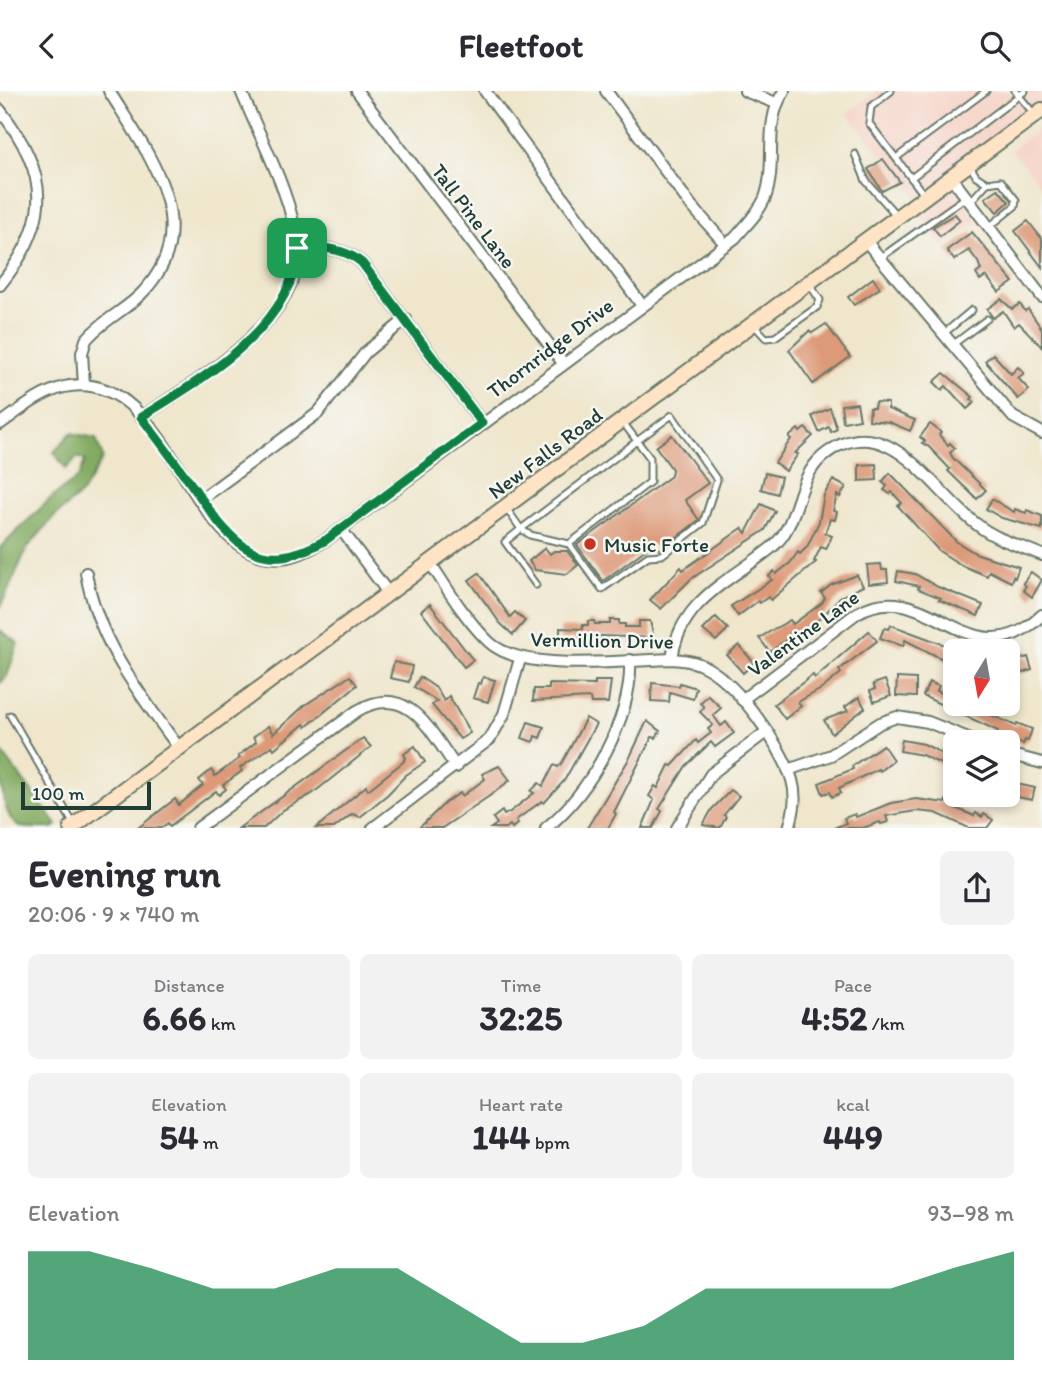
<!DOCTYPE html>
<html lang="en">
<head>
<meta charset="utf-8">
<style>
  body { margin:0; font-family:Itim,sans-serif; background:#f2f2f3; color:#2b2b33; height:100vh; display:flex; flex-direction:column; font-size:26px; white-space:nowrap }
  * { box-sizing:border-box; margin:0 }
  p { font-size:23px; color:#7c7c81 }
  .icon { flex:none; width:38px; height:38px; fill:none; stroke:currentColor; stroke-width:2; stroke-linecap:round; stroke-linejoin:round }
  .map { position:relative; height:737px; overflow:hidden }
  .sheet { display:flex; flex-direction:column; background:#fff; flex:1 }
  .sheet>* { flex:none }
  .needle { width:46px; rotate:191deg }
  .fabs { position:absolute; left:943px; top:548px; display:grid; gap:14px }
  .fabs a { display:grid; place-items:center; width:77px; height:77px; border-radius:10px; background:#fff; box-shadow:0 4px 10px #0003; font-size:35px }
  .scale { position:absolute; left:21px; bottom:18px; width:130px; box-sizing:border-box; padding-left:7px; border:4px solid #1f3d34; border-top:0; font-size:19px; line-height:24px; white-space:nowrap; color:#1f3d34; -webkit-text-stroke:5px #f6f6f2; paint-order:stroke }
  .pin { position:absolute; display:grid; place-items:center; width:60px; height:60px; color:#fff; margin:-30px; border-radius:14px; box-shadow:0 4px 10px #0006 }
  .round { display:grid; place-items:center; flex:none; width:74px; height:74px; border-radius:10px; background:#f2f2f3 }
  .headline { display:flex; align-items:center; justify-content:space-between; height:119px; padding:0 28px }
  h1 { font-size:38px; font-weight:800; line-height:52px }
  .stats { display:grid; grid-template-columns:repeat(3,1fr); gap:10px; height:119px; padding:7px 28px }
  .stats div { display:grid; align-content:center; border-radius:10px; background:#f2f2f3; text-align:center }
  .stats b { font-size:35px; font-weight:800 }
  .stats small { font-size:19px; font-weight:400 }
  .stats p { font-size:19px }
  .chart { height:196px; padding:14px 28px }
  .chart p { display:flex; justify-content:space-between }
  .chart svg { width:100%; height:126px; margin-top:7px; fill:#0b8043; opacity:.7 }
  header { display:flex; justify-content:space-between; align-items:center; height:91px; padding:0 28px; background:#fff; font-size:32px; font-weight:800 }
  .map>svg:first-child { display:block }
  .built { fill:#f6d1c5 }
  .forest { fill:#83ab62; stroke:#51744b; stroke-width:2 }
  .building { fill:#dd9978 }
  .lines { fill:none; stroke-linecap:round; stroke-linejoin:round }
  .lane-casing { stroke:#687869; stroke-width:9 }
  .street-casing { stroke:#687869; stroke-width:14 }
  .secondary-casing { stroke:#687869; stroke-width:18 }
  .lane { stroke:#fff; stroke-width:5 }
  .street { stroke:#fff; stroke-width:10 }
  .secondary { stroke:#fee4c5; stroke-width:14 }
  .route-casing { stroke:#fff; stroke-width:14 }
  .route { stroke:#0b8043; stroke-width:9 }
  .poi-dot { fill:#c8321e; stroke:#f6f6f2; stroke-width:2.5 }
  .labels { text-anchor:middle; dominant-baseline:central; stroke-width:5; stroke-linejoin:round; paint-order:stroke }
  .street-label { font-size:21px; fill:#1f3d34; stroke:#f6f6f2 }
  .poi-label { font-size:21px; fill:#1f3d34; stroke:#f6f6f2; text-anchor:start }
</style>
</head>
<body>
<header><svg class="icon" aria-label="back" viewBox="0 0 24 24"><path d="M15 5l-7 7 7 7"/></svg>Fleetfoot<svg class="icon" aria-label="search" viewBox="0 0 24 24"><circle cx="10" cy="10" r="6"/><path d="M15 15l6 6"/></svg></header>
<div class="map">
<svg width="1042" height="737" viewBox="0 0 1042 737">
  <rect width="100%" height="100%" fill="#f6f6f2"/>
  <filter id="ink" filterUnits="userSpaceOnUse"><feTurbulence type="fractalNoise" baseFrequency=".0143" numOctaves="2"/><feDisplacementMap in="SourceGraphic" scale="14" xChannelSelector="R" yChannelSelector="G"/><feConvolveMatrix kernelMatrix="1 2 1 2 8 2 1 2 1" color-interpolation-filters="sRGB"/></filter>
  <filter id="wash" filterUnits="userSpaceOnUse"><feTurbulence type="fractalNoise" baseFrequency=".00686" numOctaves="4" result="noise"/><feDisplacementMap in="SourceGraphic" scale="28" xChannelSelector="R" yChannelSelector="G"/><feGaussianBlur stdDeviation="1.57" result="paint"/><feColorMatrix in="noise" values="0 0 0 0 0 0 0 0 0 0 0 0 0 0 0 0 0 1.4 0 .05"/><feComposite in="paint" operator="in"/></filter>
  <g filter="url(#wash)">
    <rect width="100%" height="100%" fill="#efe6cc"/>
    <g class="built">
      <polygon points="877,0 1042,0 1042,13 945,85 978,129 942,156 921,125 916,106 847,22"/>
      <polygon points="1042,35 1042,96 1011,59"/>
    </g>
    <g class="forest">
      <polygon points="71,342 96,347 103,367 83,401 54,426 27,457 0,517 0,457 52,406 79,386 85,369 77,366 66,378 54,361"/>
      <polygon points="0,539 18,552 7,585 0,592"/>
      <path d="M0,659L57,734L53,737C44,737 28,737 20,736C0,727 0,678 0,659Z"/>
    </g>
    <g id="blocks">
      <g class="building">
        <polygon points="883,68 900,91 882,100 868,78"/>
        <polygon points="998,98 1009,111 997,121 985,107"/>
        <polygon points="955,123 960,129 940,145 933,136"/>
        <polygon points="1028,130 1042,148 1042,176 1015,140"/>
        <polygon points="972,141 1013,191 999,201 986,185 980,189 976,183 981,179 978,171 969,159 954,169 947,159"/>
        <polygon points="873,187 880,197 854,214 848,206"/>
        <polygon points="1001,208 1012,218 1020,213 1025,220 1028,218 1042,238 1042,256 1019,232 1014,236 1003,220 993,227 987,218"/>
        <polygon points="826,233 850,266 813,293 789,259 809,240 812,242"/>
        <polygon points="993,263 1011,283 1018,276 1024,282 1018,287 1029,299 1018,308 985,270"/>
        <polygon points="944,282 973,306 971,308 975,311 967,318 946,295 942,299 934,291"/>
        <polygon points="875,311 888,312 888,318 915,329 910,340 889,331 869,329 870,317 874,317"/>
        <polygon points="857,312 860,328 843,331 841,314"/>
        <polygon points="830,317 837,338 831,341 829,336 819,341 812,325"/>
        <polygon points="930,333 941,341 939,344 948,354 950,352 955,357 950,362 953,367 986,399 977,408 948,380 950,378 929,356 922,352 925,350 920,346"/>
        <polygon points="805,337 813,345 795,362 798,363 786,380 775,372 791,348 789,346 798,338 800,341"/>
        <polygon points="672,344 708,392 685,409 699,429 660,459 653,453 603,490 577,454 671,385 672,378 656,356"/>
        <polygon points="876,373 877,389 859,390 859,374"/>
        <polygon points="765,382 781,386 777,403 761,398"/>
        <polygon points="890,382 957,451 975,462 1019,476 1015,487 1013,485 1011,491 989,480 987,485 963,475 939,460 898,415 902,412 892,401 890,403 884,399 887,395 882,391"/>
        <polygon points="833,389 846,396 840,406 837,404 833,420 837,421 835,429 830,428 825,442 832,445 826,458 821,456 814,470 816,471 771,509 768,506 760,512 758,510 738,525 731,515 772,489 769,485 774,480 776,483 790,472 798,461 800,463 807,456 819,431 824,404"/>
        <polygon points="992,408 1014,421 1015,418 1026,422 1027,419 1042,425 1042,438 1002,427 986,418"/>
        <polygon points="761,413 775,420 765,439 691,488 661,518 650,509 681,476 683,479 742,437 746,442"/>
        <polygon points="545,457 550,463 554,460 567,460 578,474 567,483 535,479 529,470"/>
        <polygon points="881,473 882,479 887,479 888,491 869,493 867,474"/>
        <polygon points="898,480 915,483 938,496 983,514 978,525 939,509 941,507 918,498 919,495 896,490"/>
        <polygon points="1031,481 1042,489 1032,506 1023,499 1026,495 1023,492"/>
        <polygon points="479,482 510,526 515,521 525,530 513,544 500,532 469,489"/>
        <polygon points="857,484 863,495 840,506 824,524 791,550 789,547 770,561 759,547 790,529 793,533 822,512 825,507 821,502 831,494"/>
        <polygon points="430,513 473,569 464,576 421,520"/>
        <polygon points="716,526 728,538 716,550 703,539"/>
        <polygon points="610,529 619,529 619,533 625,533 625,536 639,536 639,530 650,530 654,547 601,545 595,546 595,551 588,551 588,546 560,549 560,537 583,538 583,534 588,534 588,530 594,530 595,533 610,533"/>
        <polygon points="891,534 956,558 956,575 905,549 903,555 880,547 884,537 889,538"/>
        <polygon points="869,540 877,550 839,579 841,582 823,597 798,611 801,615 785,628 774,613 813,584 815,587"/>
        <polygon points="739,554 754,572 743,582 727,564"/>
        <polygon points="1028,566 1032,579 1015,584 1011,571"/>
        <polygon points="394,571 412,575 409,591 390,587"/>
        <polygon points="350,585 357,594 306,636 304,633 274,658 272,655 240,677 242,680 223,694 226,698 219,704 216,700 170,735 168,732 161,737 138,737 175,708 179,714 203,694 199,689 211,679 215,685 240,667 238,665 256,651 253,646 268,635 273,643 305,614"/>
        <polygon points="420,586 436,597 444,610 449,605 470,642 460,648 432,614 437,610 414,596"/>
        <polygon points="483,586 495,589 488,611 473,607 478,592 481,593"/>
        <polygon points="897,587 916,588 916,606 896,605"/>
        <polygon points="885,589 891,605 874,611 870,600 875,598 873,593"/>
        <polygon points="595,590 611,590 608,612 591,612 590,607 533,610 534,598 549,598 549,593 595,594"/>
        <polygon points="929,591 939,595 937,600 956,608 956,612 964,612 1016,635 1017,632 1032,638 1028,650 1025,649 1023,653 997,642 998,640 923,605"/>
        <polygon points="652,592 679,595 680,592 696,597 693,608 670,601 669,611 651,610"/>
        <polygon points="708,604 721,617 713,624 721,635 726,631 734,642 715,656 711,651 686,675 659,718 662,720 653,737 642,737 654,709 649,705 655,695 658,697 669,674 672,675 696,649 698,652 711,642 708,638 713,634 700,621 704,616 700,612"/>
        <polygon points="859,606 865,617 832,643 824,629 848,620 845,616"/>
        <polygon points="586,627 596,633 564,690 544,712 542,710 516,729 518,732 512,737 510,734 506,737 491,737 497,733 493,727 502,720 504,724 510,721 534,702 531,700 539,692 543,695 554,674 558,676 562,672"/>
        <polygon points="647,630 660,640 656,647 652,646 614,721 616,723 608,737 587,737 629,668"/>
        <polygon points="528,631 544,636 540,647 535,645 533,651 522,647"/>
        <polygon points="363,647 371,656 312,703 283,719 264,737 239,737"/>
        <polygon points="902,649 924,653 951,667 956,656 956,680 922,664 900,660"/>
        <polygon points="883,654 893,669 880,680 878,678 839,697 841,702 832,706 830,701 823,703 819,692 853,678 852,675"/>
        <polygon points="415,655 425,671 406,684 388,703 360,726 352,723 334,737 316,737 366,695 368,699 403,671 406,667 404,663"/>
        <polygon points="499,675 510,689 491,704 442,737 419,737 445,712 460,702 462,705 485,688 482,683"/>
        <polygon points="1008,691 1035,697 1032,709 1008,704"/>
        <polygon points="731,699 739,705 724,724 726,726 720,737 703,734 712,718"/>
        <polygon points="948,705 956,709 953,716 974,725 976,722 982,726 984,723 993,729 987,737 969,737 936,722 916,720 886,725 888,731 881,733 880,731 863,737 834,737 846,732 844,727 855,723 856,726 891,712 916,708 945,712"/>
      </g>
    </g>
  </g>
  <g filter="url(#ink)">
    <use href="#blocks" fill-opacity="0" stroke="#687869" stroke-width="2"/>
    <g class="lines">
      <defs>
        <g id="lane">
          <polyline points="891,0 871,16 869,32 925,105"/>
          <polyline points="1015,0 1035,24"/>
          <polyline points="855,63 866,90 897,125"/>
          <polyline points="896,67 986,0"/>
          <polyline points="969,73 976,85 987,92 970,111"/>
          <polyline points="911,87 1025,0"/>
          <polyline points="987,92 1001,90 1016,109 1015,115 989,136"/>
          <polyline points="880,167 966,106"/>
          <polyline points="753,233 766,247 775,246 817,216 820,209 810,194"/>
          <polyline points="942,244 972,219"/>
          <polyline points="951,255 987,228"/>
          <polyline points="506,417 521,438 505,451 536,494"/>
          <polyline points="569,453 602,498 648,465 662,464 703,432 717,389 672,324 637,350 650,367 650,391 569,453 530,444 521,438 637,350 622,330"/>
          <polyline points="10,624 73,732"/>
        </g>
        <g id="street">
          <polyline points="357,0 563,272"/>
          <polyline points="485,0 641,213"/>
          <polyline points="606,0 690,113 726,154"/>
          <polyline points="745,0 776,12"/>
          <path d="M0,19C50,83 52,130 0,194"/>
          <polyline points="951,86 1042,206"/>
          <polyline points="865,149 1013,326 1042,342"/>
          <path d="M297,157C319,156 344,156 362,172L482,332"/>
          <path d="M84,294L82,262L86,249C102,229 127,219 144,200C206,134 146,60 109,0"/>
          <path d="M141,326C194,292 303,230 297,155C293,106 260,47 241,0"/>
          <path d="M0,333C20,319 40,302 64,296C173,272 189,482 287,466C301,464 314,456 326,449L735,147C746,134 758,123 765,107C778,71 762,34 784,0"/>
          <polyline points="201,408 318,322 366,261 406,228"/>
          <polyline points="341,438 389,503"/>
          <path d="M431,473C448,499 466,529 489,551C523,583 626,569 672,568C681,569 690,569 699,573C733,586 782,654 792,689C797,706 794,721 789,737"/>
          <path d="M86,482C98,551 139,602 179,657"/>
          <path d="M672,568C680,509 729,491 771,457C801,433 794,391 822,366C887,310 935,405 979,435C997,449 1021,455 1042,464"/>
          <path d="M742,609L857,522C928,481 971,593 1042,524"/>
          <polyline points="1008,663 1042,672"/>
          <polyline points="788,679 831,664 880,632 897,626 928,631 978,651"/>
          <path d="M198,737L357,620C408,590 430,640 456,676"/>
          <polyline points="373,737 490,648 504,623 520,568"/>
          <path d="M546,737C590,702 633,626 630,569"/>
          <polyline points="677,737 711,683 766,641"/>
        </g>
        <polyline id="secondary" points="71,737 1042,19"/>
      </defs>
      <use href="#lane" class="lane-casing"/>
      <use href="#street" class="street-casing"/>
      <use href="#secondary" class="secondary-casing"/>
      <use href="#lane" class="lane"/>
      <use href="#street" class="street"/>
      <use href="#secondary" class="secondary"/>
    </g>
  </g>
  <g class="lines" filter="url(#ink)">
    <defs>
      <path id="route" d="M297,157C319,156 344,156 362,172L482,332L326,449C259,487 233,454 196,400C178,375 160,350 141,326C200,289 295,236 297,157Z"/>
    </defs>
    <use href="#route" class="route-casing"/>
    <use href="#route" class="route"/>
  </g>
  <circle class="poi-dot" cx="590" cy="453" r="7"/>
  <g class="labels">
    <g class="street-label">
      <text transform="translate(474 125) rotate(53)">Tall Pine Lane</text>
      <text transform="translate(550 257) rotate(-37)">Thornridge Drive</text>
      <text transform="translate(545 362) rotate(-37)">New Falls Road</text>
      <text transform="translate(803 542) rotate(-36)">Valentine Lane</text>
      <text transform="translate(602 549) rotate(1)">Vermillion Drive</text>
    </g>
    <g class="poi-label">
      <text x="604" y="453">Music Forte</text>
    </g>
  </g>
</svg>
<div class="fabs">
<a><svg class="needle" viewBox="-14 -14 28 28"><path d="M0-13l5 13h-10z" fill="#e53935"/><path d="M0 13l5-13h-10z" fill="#7c7c81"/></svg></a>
<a><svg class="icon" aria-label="layers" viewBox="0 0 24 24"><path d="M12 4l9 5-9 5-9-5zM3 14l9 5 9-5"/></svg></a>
</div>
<div class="scale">100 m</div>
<div class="pin" style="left:297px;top:157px;background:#1e9e55"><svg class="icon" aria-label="arrive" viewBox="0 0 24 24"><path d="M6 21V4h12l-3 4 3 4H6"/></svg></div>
</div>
<section class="sheet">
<div class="headline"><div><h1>Evening run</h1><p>20:06 · 9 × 740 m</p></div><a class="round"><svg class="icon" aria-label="share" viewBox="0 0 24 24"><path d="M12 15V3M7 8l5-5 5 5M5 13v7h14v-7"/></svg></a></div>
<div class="stats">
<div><p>Distance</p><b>6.66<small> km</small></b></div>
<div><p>Time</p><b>32:25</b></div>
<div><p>Pace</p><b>4:52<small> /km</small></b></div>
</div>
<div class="stats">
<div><p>Elevation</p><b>54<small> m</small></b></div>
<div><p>Heart rate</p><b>144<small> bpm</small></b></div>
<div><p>kcal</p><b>449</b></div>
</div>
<div class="chart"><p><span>Elevation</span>93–98 m</p>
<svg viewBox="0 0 160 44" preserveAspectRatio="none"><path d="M0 44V6L10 6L20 12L30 19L40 19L50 12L60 12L70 25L80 38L90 38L100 32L110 19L120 19L130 19L140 19L150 12L160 6V44z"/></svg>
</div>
</section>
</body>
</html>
